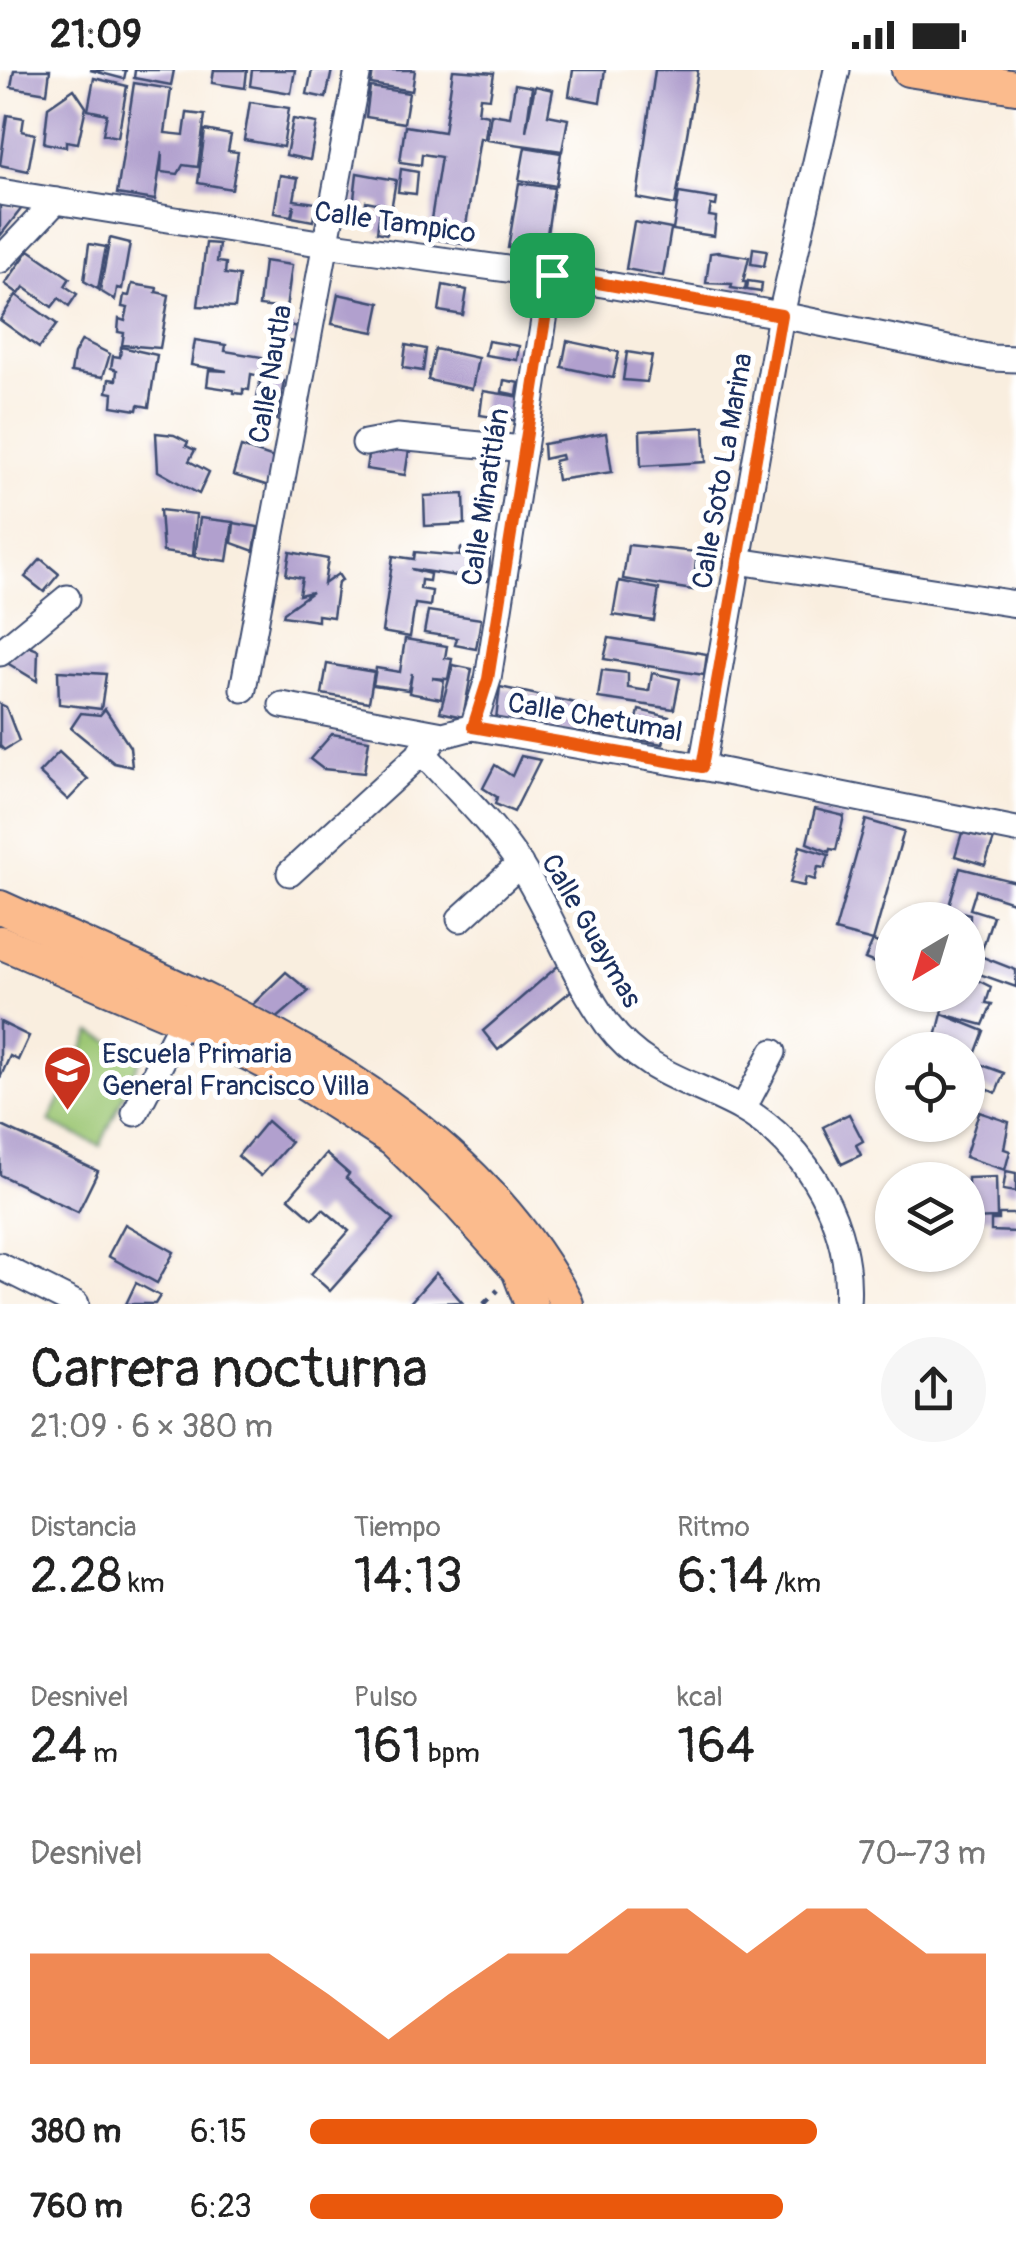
<!DOCTYPE html>
<html lang="es">
<head>
<meta charset="utf-8">
<style>
  body { margin:0; font-family:Pangolin,sans-serif; background:#f6f6f6; color:#222; height:100vh; display:flex; flex-direction:column; font-size:38px; white-space:nowrap }
  * { box-sizing:border-box; margin:0 }
  p { font-size:32px; color:#767676 }
  .icon { flex:none; width:55px; height:55px; fill:none; stroke:currentColor; stroke-width:2; stroke-linecap:round; stroke-linejoin:round }
  .map { position:relative; height:1234px; overflow:hidden }
  .panel { display:flex; flex-direction:column; background:#fff; flex:1 }
  .panel>* { flex:none }
  .needle { width:65px; rotate:218deg }
  .fabs { position:absolute; left:875px; top:832px; display:grid; gap:20px }
  .fabs a { display:grid; place-items:center; width:110px; height:110px; border-radius:50%; background:#fff; box-shadow:0 2px 8px #0004; font-size:50px }
  .pin { position:absolute; display:grid; place-items:center; width:85px; height:85px; color:#fff; margin:-42px; border-radius:20px; box-shadow:0 5px 15px #0006 }
  .round { display:grid; place-items:center; flex:none; width:105px; height:105px; border-radius:52px; background:#f6f6f6 }
  .head { display:flex; align-items:center; justify-content:space-between; height:170px; padding:0 30px }
  h1 { font-size:55px; font-weight:600; line-height:75px }
  .stats { display:grid; grid-template-columns:repeat(3,1fr); gap:15px; height:170px; padding:10px 30px }
  .stats div { display:grid; align-content:center }
  .stats b { font-size:50px; font-weight:600 }
  .stats small { font-size:28px; font-weight:400 }
  .stats p { font-size:28px }
  .chart { height:280px; padding:20px 30px }
  .chart p { display:flex; justify-content:space-between }
  .chart svg { width:100%; height:180px; margin-top:10px; fill:#ea580c; opacity:.7 }
  ul { padding:0 30px; list-style:none; font-size:32px }
  li { display:grid; grid-template-columns:160px 120px 1fr; align-items:center; height:75px }
  li i { height:25px; border-radius:12px; background:#ea580c }
  .status { display:flex; justify-content:space-between; align-items:center; height:70px; padding:0 50px; background:#fff; direction:ltr }
  .status svg { height:28px; fill:currentColor }
  .map>svg:first-child { display:block }
  .green { fill:#9dc774; stroke:#5c7b69; stroke-width:2.5 }
  .building { fill:#b1a0ce }
  .lines { fill:none; stroke-linecap:round; stroke-linejoin:round }
  .minor-casing { stroke:#3c4c71; stroke-width:29 }
  .major-casing { stroke:#3c4c71; stroke-width:36 }
  .path { stroke:#3c4c71; stroke-width:5; stroke-dasharray:8 8; stroke-linecap:butt }
  .minor { stroke:#fff; stroke-width:25 }
  .major { stroke:#fbbb8d; stroke-width:32 }
  .route-casing { stroke:#fff; stroke-width:20 }
  .route { stroke:#ea580c; stroke-width:12 }
  .labels { text-anchor:middle; dominant-baseline:central; stroke-width:10; stroke-linejoin:round; paint-order:stroke }
  .street-label { font-size:28px; fill:#1b2f5e; stroke:#fff }
  .poi-label { font-size:28px; fill:#1b2f5e; stroke:#fff; text-anchor:start }
</style>
</head>
<body>
<div class="status"><b>21:09</b><svg viewBox="0 0 49 12"><path d="M0 12V9h3v3zM5 12V6h3v6zM10 12V3h3v9zM15 12V0h3v12zM26 1h20v11H26zM47 4h2v5h-2z"/></svg></div>
<div class="map">
<svg width="1016" height="1234" viewBox="0 0 1016 1234">
  <rect width="100%" height="100%" fill="#fff"/>
  <filter id="ink" filterUnits="userSpaceOnUse"><feTurbulence type="fractalNoise" baseFrequency=".01" numOctaves="2"/><feDisplacementMap in="SourceGraphic" scale="20" xChannelSelector="R" yChannelSelector="G"/><feConvolveMatrix kernelMatrix="1 2 1 2 8 2 1 2 1" color-interpolation-filters="sRGB"/></filter>
  <filter id="wash" filterUnits="userSpaceOnUse"><feTurbulence type="fractalNoise" baseFrequency=".0048" numOctaves="4" result="noise"/><feDisplacementMap in="SourceGraphic" scale="40" xChannelSelector="R" yChannelSelector="G"/><feGaussianBlur stdDeviation="2.25" result="paint"/><feColorMatrix in="noise" values="0 0 0 0 0 0 0 0 0 0 0 0 0 0 0 0 0 1.4 0 .05"/><feComposite in="paint" operator="in"/></filter>
  <g filter="url(#wash)">
    <rect width="100%" height="100%" fill="#f9eedf"/>
    <polygon class="green" points="91,962 142,986 100,1076 49,1052"/>
    <g id="blocks">
      <g class="building">
        <polygon points="14,0 50,0 47,23 11,17"/>
        <polygon points="90,0 126,0 124,9"/>
        <polygon points="135,0 174,0 171,15 134,8"/>
        <polygon points="214,0 247,0 245,18 212,13"/>
        <polygon points="252,0 295,0 291,23 250,16"/>
        <polygon points="312,0 332,0 326,28 307,24"/>
        <polygon points="373,0 415,0 412,21 371,14"/>
        <polygon points="453,0 494,3 490,28 480,27 478,43 488,45 485,69 480,68 463,174 428,168 441,87 422,84 421,95 400,92 405,56 444,62"/>
        <polygon points="573,0 605,0 600,32 569,26"/>
        <polygon points="655,0 698,0 675,135 637,128"/>
        <polygon points="94,8 127,16 118,67 103,64 107,44 88,40"/>
        <polygon points="134,13 171,19 165,63 184,65 187,43 205,45 198,97 183,95 178,104 161,102 162,82 155,130 117,124"/>
        <polygon points="515,14 532,17 526,61 535,16 553,20 548,45 568,49 562,81 487,70 491,44 510,47"/>
        <polygon points="370,17 409,23 404,53 366,47"/>
        <polygon points="74,19 86,37 78,73 66,71 66,77 44,73 48,37"/>
        <polygon points="250,32 289,38 283,77 244,70"/>
        <polygon points="7,45 24,48 22,61 35,64 28,101 0,95"/>
        <polygon points="293,49 317,53 310,90 286,85"/>
        <polygon points="205,60 231,65 228,81 238,82 232,119 198,113"/>
        <polygon points="525,77 561,83 556,116 519,110"/>
        <polygon points="401,99 418,102 416,124 398,122"/>
        <polygon points="357,103 396,110 387,164 377,162 381,134 366,131 364,148 352,146"/>
        <polygon points="280,105 298,108 294,130 316,133 313,151 292,147 294,135 291,146 274,143"/>
        <polygon points="519,113 554,118 544,184 508,178"/>
        <polygon points="679,123 717,129 716,136 711,135 709,146 716,147 714,166 673,160"/>
        <polygon points="0,135 22,138 0,166"/>
        <polygon points="634,152 671,159 663,206 626,199"/>
        <polygon points="110,168 130,173 122,219 117,218 115,230 100,221"/>
        <polygon points="206,173 219,174 217,192 226,193 225,204 239,206 235,238 198,236"/>
        <polygon points="89,174 106,177 98,219 84,211"/>
        <polygon points="753,178 767,180 764,196 751,194"/>
        <polygon points="29,180 70,208 65,216 77,224 69,236 59,228 52,237 24,217 19,224 5,214"/>
        <polygon points="718,182 749,187 743,212 746,212 745,220 731,218 732,214 706,213 710,183"/>
        <polygon points="264,191 292,195 286,239 259,236"/>
        <polygon points="748,211 762,213 761,222 747,220"/>
        <polygon points="132,214 157,218 156,222 169,225 160,278 122,275 124,263 118,262 119,249 125,251 128,238 122,237 124,225 129,226"/>
        <polygon points="443,215 467,220 463,245 439,241"/>
        <polygon points="338,224 380,233 374,262 332,254"/>
        <polygon points="16,225 57,254 39,278 0,250"/>
        <polygon points="285,254 297,257 295,272 282,270"/>
        <polygon points="82,270 110,284 103,307 71,302 74,284"/>
        <polygon points="195,270 226,275 225,281 262,287 260,306 251,304 249,320 243,319 243,324 234,323 234,320 207,316 209,300 227,301 191,295"/>
        <polygon points="488,271 519,276 517,290 485,285"/>
        <polygon points="567,271 619,282 613,308 562,297"/>
        <polygon points="406,275 426,279 423,301 403,298"/>
        <polygon points="121,277 157,285 149,337 138,335 137,340 112,336 113,323 107,322 109,309 116,310 117,300 111,298 113,286 120,287"/>
        <polygon points="435,279 478,288 472,319 428,310"/>
        <polygon points="627,282 652,286 647,312 623,310"/>
        <polygon points="261,307 284,311 277,350 254,345"/>
        <polygon points="504,310 519,313 517,325 502,322"/>
        <polygon points="483,321 521,327 518,351 480,345"/>
        <polygon points="704,357 706,392 641,396 640,361"/>
        <polygon points="156,363 174,365 188,372 186,376 195,380 189,391 209,402 199,424 158,401"/>
        <polygon points="606,363 612,402 557,410 554,391 562,389 561,385 544,389 543,374"/>
        <polygon points="241,377 277,389 269,416 233,405"/>
        <polygon points="393,378 409,380 405,405 366,399 369,379 392,382"/>
        <polygon points="464,424 465,454 425,456 424,426"/>
        <polygon points="160,440 196,444 193,486 163,482"/>
        <polygon points="200,448 233,452 227,491 195,487"/>
        <polygon points="234,453 258,457 254,481 232,473"/>
        <polygon points="628,475 697,482 693,520 623,509"/>
        <polygon points="461,478 490,482 489,511 411,499 430,504 429,511 421,510 420,519 432,521 430,536 415,534 410,567 382,562 393,486 414,489 415,482 460,486"/>
        <polygon points="290,482 328,489 324,514 338,504 342,510 338,512 333,547 318,545 318,551 283,546 284,542 312,522 299,525 302,508 286,505"/>
        <polygon points="41,489 59,504 44,522 25,507"/>
        <polygon points="619,511 659,519 654,551 613,545"/>
        <polygon points="428,541 481,549 476,579 455,575 457,568 424,563"/>
        <polygon points="609,568 707,584 704,605 604,589"/>
        <polygon points="405,569 447,576 445,588 452,589 448,609 432,608 444,610 441,629 409,623 412,603 408,620 373,615 376,598 400,602"/>
        <polygon points="20,573 38,580 37,611 4,591"/>
        <polygon points="327,594 374,602 369,632 322,624"/>
        <polygon points="453,595 472,599 463,647 440,642"/>
        <polygon points="602,600 628,603 628,618 649,621 652,603 680,609 674,639 598,628"/>
        <polygon points="58,601 106,604 101,639 59,634"/>
        <polygon points="500,617 585,635 580,665 496,649"/>
        <polygon points="0,634 6,637 19,671 4,680 0,676"/>
        <polygon points="105,639 130,677 132,697 114,693 71,658 81,643 100,645"/>
        <polygon points="639,640 669,647 663,674 633,669"/>
        <polygon points="332,664 369,670 364,703 323,699 310,689"/>
        <polygon points="59,682 88,709 68,730 39,703"/>
        <polygon points="521,686 540,690 514,742 495,734 497,727 483,718 495,695 512,706"/>
        <polygon points="815,739 844,746 836,780 830,779 829,782 807,773"/>
        <polygon points="866,750 904,761 873,871 835,861"/>
        <polygon points="962,763 994,769 985,795 955,786"/>
        <polygon points="800,776 829,785 825,798 818,797 815,810 806,807 804,816 790,813"/>
        <polygon points="960,798 1016,812 1016,833 976,820 970,839 993,846 980,886 1016,900 1016,917 971,901 969,906 991,917 986,933 992,934 983,955 942,944 984,961 973,990 968,988 968,980 948,980 934,975 942,944 946,925 968,925 970,844 948,839"/>
        <polygon points="873,871 892,878 892,900 865,889"/>
        <polygon points="559,895 571,921 498,980 483,961"/>
        <polygon points="286,902 309,921 275,950 250,937"/>
        <polygon points="0,952 29,966 18,990 10,986 0,1008"/>
        <polygon points="974,992 1004,1003 996,1023 968,1012"/>
        <polygon points="979,1042 1009,1052 1004,1079 1010,1081 1005,1100 965,1087"/>
        <polygon points="849,1044 863,1071 856,1075 861,1085 842,1094 823,1057"/>
        <polygon points="267,1051 291,1072 261,1106 238,1086"/>
        <polygon points="0,1055 98,1101 78,1142 0,1105"/>
        <polygon points="326,1084 349,1104 346,1108 394,1149 330,1221 311,1204 349,1161 323,1139 313,1149 289,1128"/>
        <polygon points="1006,1101 1016,1103 1016,1122 1003,1120"/>
        <polygon points="996,1107 997,1148 968,1149 968,1108"/>
        <polygon points="886,1122 892,1122 892,1154 890,1154"/>
        <polygon points="999,1144 1016,1144 1016,1162 991,1161 991,1150 999,1150"/>
        <polygon points="125,1154 174,1182 157,1213 108,1186"/>
        <polygon points="436,1203 462,1232 409,1234"/>
        <polygon points="136,1213 160,1226 155,1234 126,1234"/>
      </g>
    </g>
  </g>
  <g filter="url(#ink)">
    <use href="#blocks" fill-opacity="0" stroke="#3c4c71" stroke-width="2.5"/>
    <g class="lines">
      <defs>
        <g id="minor">
          <polyline points="0,122 325,174 551,205 781,245 992,288 1016,289"/>
          <polyline points="0,190 56,131"/>
          <polyline points="365,373 397,367 524,379"/>
          <polyline points="738,491 1016,534"/>
          <polyline points="0,583 67,528"/>
          <polyline points="243,619 358,0"/>
          <polyline points="282,635 443,665 473,657 702,697 1016,760"/>
          <polyline points="473,657 488,609 551,205"/>
          <path d="M421,681C454,717 494,754 520,795C553,846 572,905 608,955C644,1004 692,1011 741,1038C808,1075 853,1158 847,1234"/>
          <polyline points="702,697 781,245 837,0"/>
          <polyline points="290,803 431,674"/>
          <polyline points="460,849 520,794"/>
          <polyline points="743,1039 773,982"/>
          <polyline points="135,1043 183,950"/>
          <polyline points="0,1196 76,1234"/>
        </g>
        <g id="major">
          <polyline points="908,0 1016,17"/>
          <path d="M0,837C205,930 457,1022 567,1234"/>
          <polyline points="0,872 183,950 297,1009 393,1070 457,1132 518,1200 531,1234"/>
        </g>
      </defs>
      <use href="#minor" class="minor-casing"/>
      <use href="#major" class="major-casing"/>
      <polyline class="path" points="484,1234 498,1220"/>
      <use href="#minor" class="minor"/>
      <use href="#major" class="major"/>
    </g>
  </g>
  <g class="lines" filter="url(#ink)">
    <defs>
      <polygon id="route" points="552,205 781,245 702,697 473,657 488,609"/>
    </defs>
    <use href="#route" class="route-casing"/>
    <use href="#route" class="route"/>
  </g>
  <defs>
    <symbol id="school-pin" viewBox="-11 -11 22 30"><path d="M0 17L-7.5 6A9.5 9.5 0 1 1 7.5 6Z" fill="#c8321e" stroke="#fff"/><path d="M0-5L7-2L0 1L-7-2ZM-4 1L0 2.5L4 1V4Q0 6-4 4Z" fill="#fff"/></symbol>
  </defs>
  <g fill-rule="evenodd">
    <use href="#school-pin" x="40" y="972" width="55" height="75"/>
  </g>
  <g class="labels">
    <g class="street-label">
      <text transform="translate(395 153) rotate(8)">Calle Tampico</text>
      <text transform="translate(271 304) rotate(-80)">Calle Nautla</text>
      <text transform="translate(723 401) rotate(-80)">Calle Soto La Marina</text>
      <text transform="translate(486 427) rotate(-81)">Calle Minatitlán</text>
      <text transform="translate(595 648) rotate(10)">Calle Chetumal</text>
      <text transform="translate(591 861) rotate(60)">Calle Guaymas</text>
    </g>
    <g class="poi-label">
      <text x="102" y="984">Escuela Primaria<tspan x="102" dy="32">General Francisco Villa</tspan></text>
    </g>
  </g>
</svg>
<div class="fabs">
<a><svg class="needle" viewBox="-14 -14 28 28"><path d="M0-13l5 13h-10z" fill="#e53935"/><path d="M0 13l5-13h-10z" fill="#767676"/></svg></a>
<a><svg class="icon" aria-label="locate" viewBox="0 0 24 24"><circle cx="12" cy="12" r="6"/><path d="M12 2v4M12 18v4M2 12h4M18 12h4"/></svg></a>
<a><svg class="icon" aria-label="layers" viewBox="0 0 24 24"><path d="M12 4l9 5-9 5-9-5zM3 14l9 5 9-5"/></svg></a>
</div>
<div class="pin" style="left:552px;top:205px;background:#1e9e55"><svg class="icon" aria-label="arrive" viewBox="0 0 24 24"><path d="M6 21V4h12l-3 4 3 4H6"/></svg></div>
</div>
<section class="panel">
<div class="head"><div><h1>Carrera nocturna</h1><p>21:09 · 6 × 380 m</p></div><a class="round"><svg class="icon" aria-label="share" viewBox="0 0 24 24"><path d="M12 15V3M7 8l5-5 5 5M5 13v7h14v-7"/></svg></a></div>
<div class="stats">
<div><p>Distancia</p><b>2.28<small> km</small></b></div>
<div><p>Tiempo</p><b>14:13</b></div>
<div><p>Ritmo</p><b>6:14<small> /km</small></b></div>
</div>
<div class="stats">
<div><p>Desnivel</p><b>24<small> m</small></b></div>
<div><p>Pulso</p><b>161<small> bpm</small></b></div>
<div><p>kcal</p><b>164</b></div>
</div>
<div class="chart"><p><span>Desnivel</span>70–73 m</p>
<svg viewBox="0 0 160 44" preserveAspectRatio="none"><path d="M0 44V17L10 17L20 17L30 17L40 17L50 27L60 38L70 27L80 17L90 17L100 6L110 6L120 17L130 6L140 6L150 17L160 17V44z"/></svg>
</div>
<ul>
<li><b>380 m</b>6:15<i style="width:75%"></i></li>
<li><b>760 m</b>6:23<i style="width:70%"></i></li>
</ul>
</section>
</body>
</html>
